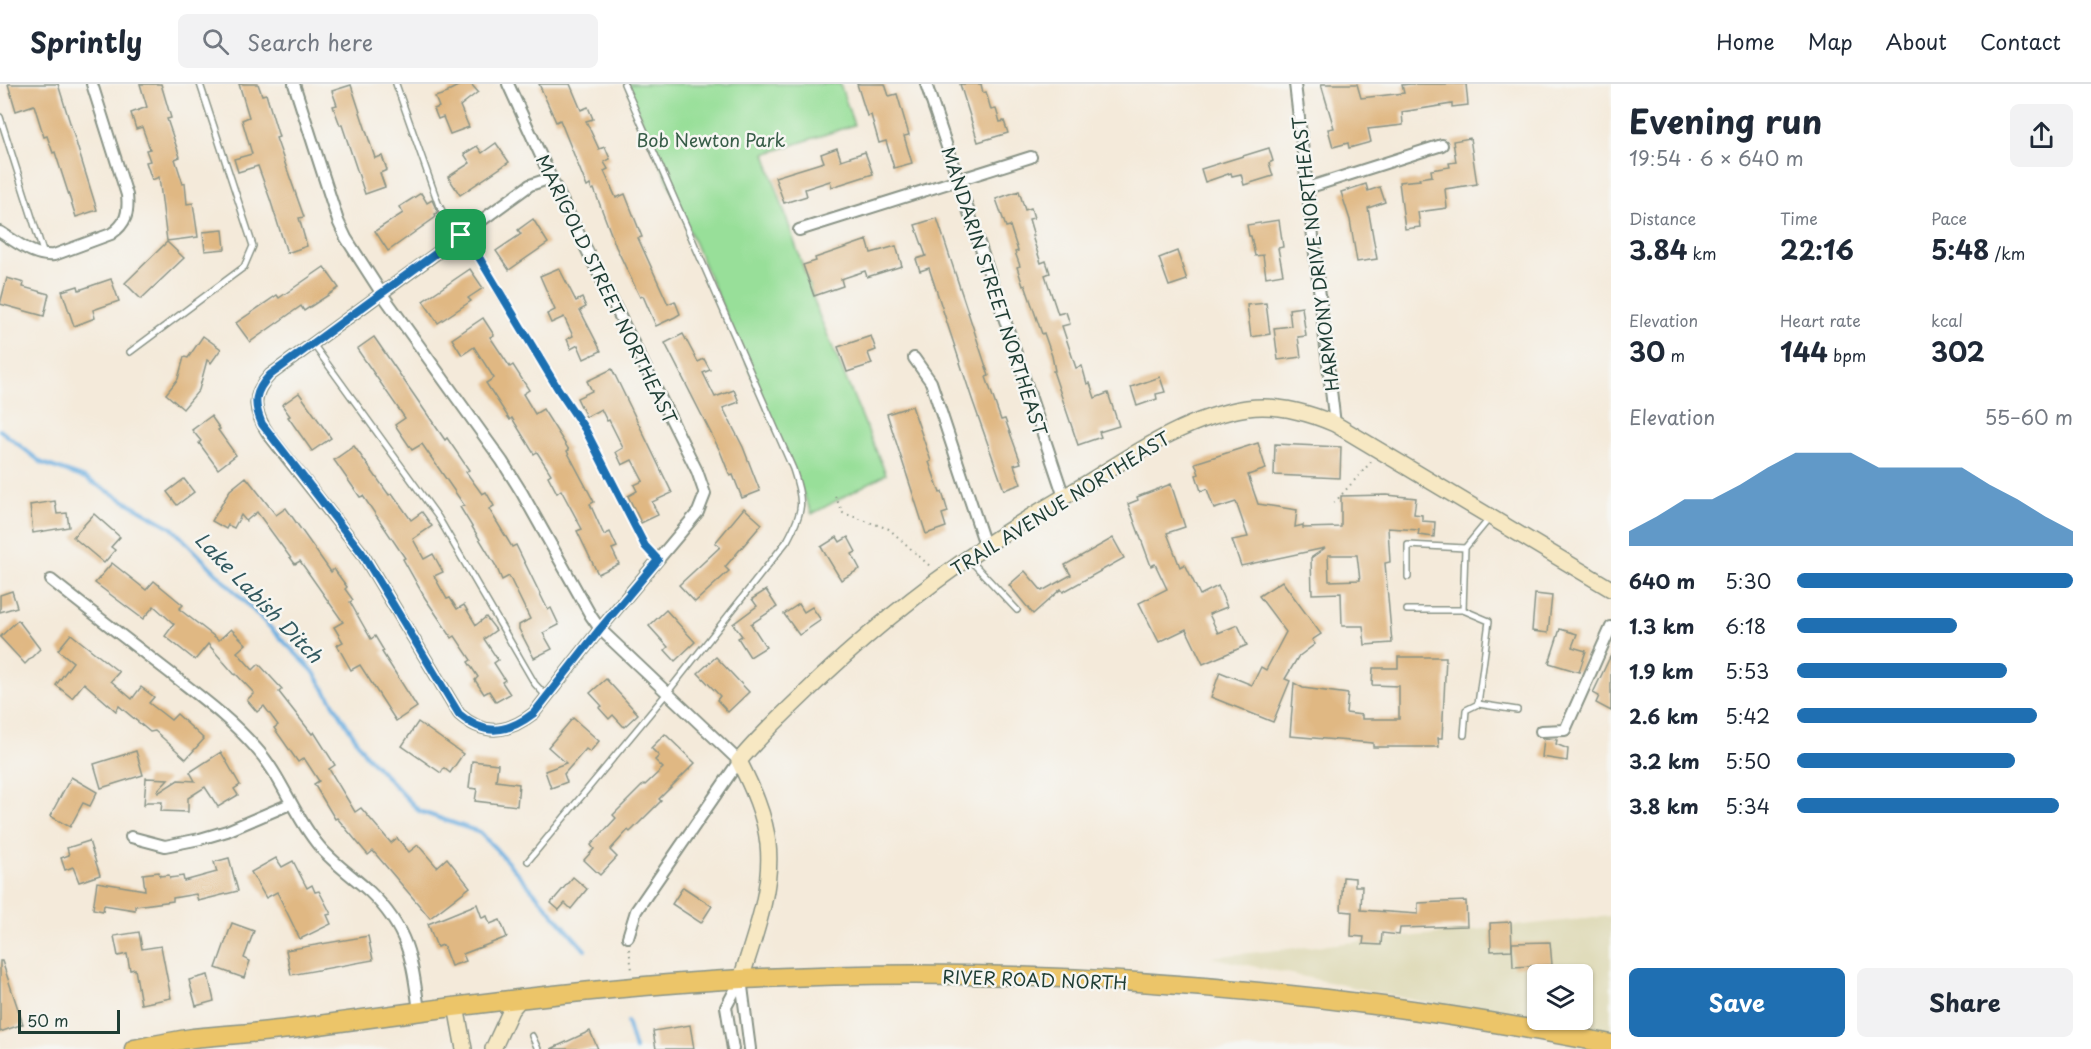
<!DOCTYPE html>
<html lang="en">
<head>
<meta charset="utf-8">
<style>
  body { margin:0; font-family:"Playpen Sans",sans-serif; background:#f2f2f3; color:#1f2937; height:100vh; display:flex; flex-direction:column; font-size:22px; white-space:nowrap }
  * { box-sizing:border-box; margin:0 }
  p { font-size:20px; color:#747a83 }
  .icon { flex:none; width:33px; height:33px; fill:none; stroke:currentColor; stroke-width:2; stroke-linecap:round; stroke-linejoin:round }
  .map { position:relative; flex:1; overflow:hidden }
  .side { display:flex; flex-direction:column; background:#fff; width:480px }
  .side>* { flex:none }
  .tools { position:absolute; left:1527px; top:880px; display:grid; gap:12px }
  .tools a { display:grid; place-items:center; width:66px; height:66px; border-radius:9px; background:#fff; box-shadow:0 2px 4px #0004; font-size:30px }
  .scale { position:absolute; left:18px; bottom:15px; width:102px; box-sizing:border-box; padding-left:6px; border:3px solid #1f3d34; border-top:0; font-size:16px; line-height:21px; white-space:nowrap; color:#1f3d34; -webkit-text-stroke:4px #f6f6f2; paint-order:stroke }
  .pin { position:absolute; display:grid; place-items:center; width:51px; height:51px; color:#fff; margin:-26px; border-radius:12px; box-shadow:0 3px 9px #0006 }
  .round { display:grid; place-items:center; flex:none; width:63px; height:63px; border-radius:9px; background:#f2f2f3 }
  .head { display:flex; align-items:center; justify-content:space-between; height:102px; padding:0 18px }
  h1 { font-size:33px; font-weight:700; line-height:45px }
  .stats { display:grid; grid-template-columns:repeat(3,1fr); gap:9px; height:102px; padding:6px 18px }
  .stats div { display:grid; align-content:center }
  .stats b { font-size:26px; font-weight:700 }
  .stats small { font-size:16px; font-weight:400 }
  .stats p { font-size:16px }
  .chart { height:168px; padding:12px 18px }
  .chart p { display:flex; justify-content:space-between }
  .chart svg { width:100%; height:108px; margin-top:6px; fill:#1f6fb2; opacity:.7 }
  .primary-button { display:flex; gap:12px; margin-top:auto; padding:12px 18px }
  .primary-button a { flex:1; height:69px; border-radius:9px; background:#1f6fb2; color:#fff; font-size:24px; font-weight:700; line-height:69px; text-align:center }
  .primary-button a+a { background:#f2f2f3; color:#1f2937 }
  ul { padding:0 18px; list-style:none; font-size:20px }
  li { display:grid; grid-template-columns:96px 72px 1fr; align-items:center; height:45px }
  li i { height:15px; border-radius:8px; background:#1f6fb2 }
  header { display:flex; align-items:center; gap:36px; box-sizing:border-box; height:84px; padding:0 30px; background:#fff; border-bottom:2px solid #e0e1e3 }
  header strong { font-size:28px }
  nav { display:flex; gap:33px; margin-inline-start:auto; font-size:21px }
  .search { width:420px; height:54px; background:#f2f2f3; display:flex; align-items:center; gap:15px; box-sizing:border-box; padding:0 21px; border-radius:9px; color:#747a83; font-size:22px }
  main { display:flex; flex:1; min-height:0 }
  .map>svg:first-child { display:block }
  .built { fill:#e0dcbb; fill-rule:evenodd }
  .green { fill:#98df99; stroke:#5c8e66; stroke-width:1.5 }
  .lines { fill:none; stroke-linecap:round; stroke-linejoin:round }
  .stream { stroke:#6baee0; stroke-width:4 }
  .building { fill:#e0b883; fill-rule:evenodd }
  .lane-casing { stroke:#8a9487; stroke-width:8 }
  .street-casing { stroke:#8a9487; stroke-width:14 }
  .secondary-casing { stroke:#8a9487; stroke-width:18 }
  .primary-casing { stroke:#8a9487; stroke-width:21 }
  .path { stroke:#8a9487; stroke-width:2; stroke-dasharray:1.5 4.5; stroke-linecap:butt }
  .lane { stroke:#fff; stroke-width:5 }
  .street { stroke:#fff; stroke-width:10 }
  .secondary { stroke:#f7e8c3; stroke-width:15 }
  .primary { stroke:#ecc569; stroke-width:18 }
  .route-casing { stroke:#fff; stroke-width:12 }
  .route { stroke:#1f6fb2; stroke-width:8 }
  .labels { text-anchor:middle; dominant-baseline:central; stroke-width:5; stroke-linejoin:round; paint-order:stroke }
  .park-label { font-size:18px; fill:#375d48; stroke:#f6f6f2 }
  .street-label { font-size:18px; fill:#1f3d34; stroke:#f6f6f2 }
  .water-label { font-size:20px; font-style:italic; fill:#32595f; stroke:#f6f6f2 }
</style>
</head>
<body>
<header>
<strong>Sprintly</strong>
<div class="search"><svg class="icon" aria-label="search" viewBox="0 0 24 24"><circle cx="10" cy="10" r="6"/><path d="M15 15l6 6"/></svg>Search here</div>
<nav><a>Home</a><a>Map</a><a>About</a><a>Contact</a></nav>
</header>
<main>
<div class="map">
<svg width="1611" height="965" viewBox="0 0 1611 965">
  <rect width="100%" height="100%" fill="#f6f6f2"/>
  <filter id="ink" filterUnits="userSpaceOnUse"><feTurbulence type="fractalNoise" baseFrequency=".0167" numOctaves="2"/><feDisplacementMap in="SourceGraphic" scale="12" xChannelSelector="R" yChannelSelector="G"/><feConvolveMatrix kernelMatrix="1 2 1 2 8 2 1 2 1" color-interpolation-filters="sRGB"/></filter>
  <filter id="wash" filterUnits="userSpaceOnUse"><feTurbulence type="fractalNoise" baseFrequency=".008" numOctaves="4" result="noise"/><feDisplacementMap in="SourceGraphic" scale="24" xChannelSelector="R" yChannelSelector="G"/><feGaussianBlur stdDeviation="1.35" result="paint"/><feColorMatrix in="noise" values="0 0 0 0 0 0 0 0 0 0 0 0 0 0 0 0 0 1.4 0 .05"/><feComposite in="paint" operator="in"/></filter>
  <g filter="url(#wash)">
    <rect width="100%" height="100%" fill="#f4eada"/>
    <path class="built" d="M1611,832V958L1210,873ZM1538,891H1582V936H1538Z"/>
    <polygon class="green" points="626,0 840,0 854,41 765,70 819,231 886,390 812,430"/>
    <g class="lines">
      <g class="stream">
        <polyline points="0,346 42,379 85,394 172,444 313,587 365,670 419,727 479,748 496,765 585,866"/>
        <polyline points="627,938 635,965"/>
      </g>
    </g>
    <g id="blocks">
      <g class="building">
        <polygon points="8,0 58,0 97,126 76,133 55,68 53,69 47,52 44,53 34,21 16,27"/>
        <polygon points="140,0 161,0 171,34 167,35 180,73 175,75 183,100 185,99 187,120 193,119 198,153 167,157 159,93 152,96 146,78 150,77 146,66 150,65 142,43 136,45 131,29 147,23"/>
        <polygon points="239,0 258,0 262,11 266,10 279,53 276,54 304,133 299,134 307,162 287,169 270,115 258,82 238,88 234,75 252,70 242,36 249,33"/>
        <polygon points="462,0 471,0 478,8 460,22 469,43 450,50 443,33 438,35 434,25 439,23 435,13 448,9 448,7"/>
        <polygon points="539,0 570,0 581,26 588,23 593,35 586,37 599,65 605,63 610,75 604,78 608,85 604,87 616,114 625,110 642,153 638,154 668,220 675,217 680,230 675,233 656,242 643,212 640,213 616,163 594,105 592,106 590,101 587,103 560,36 556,38"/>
        <polygon points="857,0 885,0 889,12 897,10 909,51 904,52 912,79 894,84 886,57 879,59 871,31 867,32"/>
        <polygon points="960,0 981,0 983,9 986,8 991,26 996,25 1000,38 1004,37 1008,49 978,58"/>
        <polygon points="1321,0 1357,0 1361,14 1404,9 1402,1 1410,0 1466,0 1468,21 1452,23 1452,20 1402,28 1403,41 1368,45 1371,58 1349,64 1348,59 1333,63 1328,45 1334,44"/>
        <polygon points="351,1 375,74 382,72 387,86 380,89 385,103 365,110 342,41 340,41 333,22 337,21 332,7"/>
        <polygon points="1470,54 1477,100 1445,105 1447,124 1418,128 1420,143 1405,145 1399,98 1420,96 1419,94 1432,92 1431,86 1450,83 1449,79 1456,78 1453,57"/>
        <polygon points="496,59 509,78 460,111 448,93 470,79 464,70 477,62 482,69"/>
        <polygon points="837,64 841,76 865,68 873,90 832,103 830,97 805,105 807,112 784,119 775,93 824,78 821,70"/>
        <polygon points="1269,64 1273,77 1269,79 1273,92 1244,101 1241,90 1232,92 1231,89 1205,98 1201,85"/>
        <polygon points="1366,100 1368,107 1380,103 1385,118 1368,124 1377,175 1357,178 1350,136 1341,108"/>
        <polygon points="1019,107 1025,126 1031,124 1034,134 1029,135 1034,152 1032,152 1041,179 1046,177 1050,189 1045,191 1058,230 1066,228 1070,240 1062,242 1076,284 1082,282 1087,300 1090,299 1095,314 1108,309 1119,342 1099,348 1101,353 1078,361 1053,287 1055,287 1052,272 1044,249 1042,250 1025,201 1023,202 1017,183 1020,182 1015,168 1018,167 1010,142 1006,143 996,115"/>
        <polygon points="421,109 427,119 432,116 438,129 435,130 436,133 388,167 375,147 403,129 399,123"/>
        <polygon points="937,134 989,292 986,293 1001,336 1005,335 1021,379 1014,381 1021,400 1004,406 972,315 930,187 929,184 920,187 916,175 926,172 915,141"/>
        <polygon points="533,135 548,159 509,186 496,167 521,150 518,146"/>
        <polygon points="1279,136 1283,163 1278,164 1283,190 1266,193 1263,171 1255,172 1251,152 1249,152 1247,141"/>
        <polygon points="223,146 225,165 205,167 203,148"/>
        <polygon points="867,156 871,169 896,162 902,182 867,193 865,187 841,195 843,202 814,212 803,181 816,177 815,174"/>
        <polygon points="167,158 184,174 141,215 125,199"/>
        <polygon points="1177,167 1187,196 1169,202 1159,174"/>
        <polygon points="324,183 339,204 304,227 301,222 250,258 236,239 277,211 279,214"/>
        <polygon points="559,184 576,217 582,214 586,223 580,226 601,267 584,275 578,261 571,265 567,255 573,252 564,233 551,239 547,230 555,226 540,192"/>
        <polygon points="470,185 483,204 468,214 471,217 438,239 423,217"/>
        <polygon points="7,194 24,199 23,203 49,210 44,232 0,220"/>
        <polygon points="111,195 119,217 93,226 95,234 74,242 62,207 78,202 79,206"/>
        <polygon points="1266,219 1270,250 1251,253 1247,221"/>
        <polygon points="1302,223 1306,252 1298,253 1301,273 1278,276 1274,244 1291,242 1289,225"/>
        <polygon points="483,234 494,251 490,253 510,283 513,281 529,306 523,310 535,330 543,325 569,366 567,367 594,418 590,420 604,451 610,448 617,463 612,465 619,480 598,490 577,447 582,445 561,406 557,409 548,392 551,390 537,368 534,370 512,334 510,336 486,299 494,294 474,263 462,271 452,255"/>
        <polygon points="683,250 698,278 704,275 710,286 703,289 715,313 734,306 739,318 723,324 743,363 760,407 742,414 733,391 730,392 720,367 665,259"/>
        <polygon points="203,252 221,265 211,279 207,276 199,306 183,325 166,310 178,295 184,273 188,274"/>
        <polygon points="871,252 876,266 868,269 872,280 847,288 838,263"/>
        <polygon points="374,253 445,356 447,354 469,386 466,388 482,410 486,408 494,422 489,425 512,463 516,461 548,526 551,524 559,541 543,549 552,565 534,574 519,545 519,541 530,535 509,492 502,496 496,482 460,423 464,421 422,360 412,366 395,341 405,334 357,265"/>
        <polygon points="612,285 672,409 652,418 658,431 641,439 628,412 637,407 634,401 643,397 632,376 622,381 616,368 623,364 609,336 607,337 601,325 586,333 577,314 592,307 587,297"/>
        <polygon points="1160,293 1165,308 1156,310 1157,315 1137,322 1131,303"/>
        <polygon points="299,309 331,354 312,367 288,333 290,332 282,321"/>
        <polygon points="912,322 931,377 929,378 940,409 942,408 948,428 942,430 946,443 926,450 887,330"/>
        <polygon points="211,332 220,345 218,346 236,371 218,385 199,359 201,357 192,346"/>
        <path d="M1258,359L1266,385L1248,391L1258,420L1297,426L1295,443L1303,441V444L1341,443V412L1387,411L1416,414L1414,430L1422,431V437L1435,438L1434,453L1418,451L1419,446L1388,444L1390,478L1385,479L1392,559L1365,561L1363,542H1342L1341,509L1312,510L1311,474L1325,464L1241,482L1232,456L1248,453L1236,418L1214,425L1207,405L1201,407L1196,391L1199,390L1195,379ZM1328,471H1357L1360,496L1329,497Z"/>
        <polygon points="1275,360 1341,363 1340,394 1274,391"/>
        <polygon points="354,362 389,411 392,409 411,436 422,428 432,442 413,455 424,475 433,470 443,488 434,492 447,515 450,514 457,525 464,521 476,541 486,533 496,546 484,555 498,576 494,579 505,596 502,598 510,610 496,618 489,607 484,610 475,596 478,593 468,578 471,576 455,552 452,554 425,514 403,475 405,474 363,412 360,413 334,376"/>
        <polygon points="246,393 276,431 286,424 331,488 334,485 347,503 345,505 353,516 350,518 371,555 375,552 384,567 382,568 417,623 396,637 360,581 351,586 337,561 343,558 334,543 343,538 300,477 295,480 257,428 246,437 241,431 234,444 228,441 226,445 212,437 230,406"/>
        <polygon points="184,395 194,408 177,421 167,408"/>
        <polygon points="1171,400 1185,443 1167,449 1180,483 1185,480 1200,511 1218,502 1227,523 1209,530 1218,549 1238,541 1247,561 1203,580 1186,545 1159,558 1139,519 1167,505 1155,480 1151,482 1128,420 1138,416 1137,413"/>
        <polygon points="55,417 57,430 67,429 69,443 33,449 30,421"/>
        <polygon points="744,424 762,440 725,483 729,487 695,518 679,501 720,463 715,459"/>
        <polygon points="94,430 120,453 111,463 115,466 104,479 73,453"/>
        <polygon points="837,453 840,458 848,453 856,468 852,470 860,485 841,496 821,463"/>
        <polygon points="1113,454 1124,474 1063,508 1061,505 1033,530 1009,501 1025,487 1042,507 1071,491 1065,481"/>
        <polygon points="112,479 146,506 154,497 183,521 179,525 219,556 231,545 246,560 237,568 253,586 259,580 282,605 279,608 312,650 314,648 335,681 329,685 355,728 361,724 391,759 397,754 409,768 418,761 437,783 447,774 470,803 430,834 373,767 368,771 337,734 335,735 314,700 319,697 304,674 298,678 274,644 278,641 264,622 257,628 247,616 254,609 236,590 235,591 208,560 195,576 165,552 174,540 154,522 143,535 95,499"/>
        <polygon points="1282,497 1321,550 1312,556 1315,560 1298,573 1285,595 1290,597 1273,638 1211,613 1220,588 1252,601 1261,583 1266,586 1286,548 1259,512"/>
        <polygon points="766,506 777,523 751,540 766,563 750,573 738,554 742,552 733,540 757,522 752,515"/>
        <polygon points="12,507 17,523 0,528 0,511"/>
        <polygon points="1535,510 1552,512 1548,549 1532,547"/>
        <polygon points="799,520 804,528 812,523 821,536 799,551 784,530"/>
        <polygon points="666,526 695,558 675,577 665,566 668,563 649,542"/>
        <polygon points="18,536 40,565 25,580 0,553"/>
        <polygon points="1560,545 1577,550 1572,563 1586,567 1579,588 1549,579"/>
        <polygon points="71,550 119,588 111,597 132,615 141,603 154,613 149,619 171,636 177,630 204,655 186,675 155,647 150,648 119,622 116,627 84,599 72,614 56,601 73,578 58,566"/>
        <polygon points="1611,571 1611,627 1596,619 1599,612 1593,609"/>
        <polygon points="716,573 749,608 728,628 717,616 720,612 698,589"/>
        <polygon points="1398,573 1446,573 1442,654 1438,654 1439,663 1373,663 1373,659 1290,652 1294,599 1303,604 1348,610 1346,629 1362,631 1362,635 1399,635 1399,602 1372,601 1373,584 1398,584"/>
        <polygon points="606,595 638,630 624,643 613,631 609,635 599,624 602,622 590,609"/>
        <polygon points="573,634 599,657 590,668 586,665 564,690 567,698 551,704 545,687 566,679 548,663"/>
        <polygon points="418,638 463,670 450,689 444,684 441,689 402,662"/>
        <polygon points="665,650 695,679 659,715 661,717 630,748 628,746 610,766 617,773 600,791 584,776 594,765 591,761 616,734 613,731 644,700 645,701 663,684 655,676 659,672 651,664"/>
        <polygon points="1544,654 1557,656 1556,660 1568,665 1567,677 1542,673"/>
        <polygon points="136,667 143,691 101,704 94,680"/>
        <polygon points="221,668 240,701 234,705 238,711 218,723 205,703 188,714 188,728 161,727 162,718 147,718 144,721 146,694 168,695 157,707 158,709 178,696 195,697 190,688"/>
        <polygon points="472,677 498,680 496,697 519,700 517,722 475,717 477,705 469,704"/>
        <polygon points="71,693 97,708 90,722 83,719 70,743 50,732"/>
        <polygon points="89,757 100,791 79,798 73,783 65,786 61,774 69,771 67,764"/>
        <polygon points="229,774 238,807 198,817 196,810 173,814 173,817 135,822 135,826 104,821 103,827 93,825 97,798 145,806 143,790 159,788 160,792 169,791 170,794 183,792 184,797 217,788 214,778"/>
        <polygon points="276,774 282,783 293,777 307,804 312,801 315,808 319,807 331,830 327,831 331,840 300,855 277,808 266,814 251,788"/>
        <polygon points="573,793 587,805 571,825 565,819 559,826 551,819"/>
        <polygon points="1343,793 1355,794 1355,802 1362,802 1361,826 1418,830 1418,819 1466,817 1467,842 1400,844 1399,851 1382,849 1381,861 1363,860 1364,853 1351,852 1352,828 1341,827"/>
        <polygon points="683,803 712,822 701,839 672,820"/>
        <polygon points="477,820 482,834 487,832 490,840 500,836 507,853 463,870 466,877 451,882 443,861 437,863 428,840"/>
        <polygon points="1511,838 1512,866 1491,867 1490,839"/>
        <polygon points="232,839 254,847 244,874 250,877 244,894 216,884"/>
        <polygon points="139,848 142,865 161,862 171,914 141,920 135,885 130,886 127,870 118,872 114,852"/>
        <polygon points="368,852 373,876 291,891 286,866"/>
        <polygon points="1550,858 1552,881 1513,883 1512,859"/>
        <polygon points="0,877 2,877 23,940 0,948"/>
        <polygon points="208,891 214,917 196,922 189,896"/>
        <polygon points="690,941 694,965 656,965 653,947"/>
        <polygon points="590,947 598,965 551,965"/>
      </g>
    </g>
  </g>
  <g filter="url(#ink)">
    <use href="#blocks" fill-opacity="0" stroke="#8a9487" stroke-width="1.5"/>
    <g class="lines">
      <defs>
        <g id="lane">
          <polyline points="396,0 438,119 449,140 471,160 558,305 585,345 645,462 658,476"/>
          <polyline points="0,33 44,171"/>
          <polyline points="313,260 438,433 535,600 547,613"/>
          <polyline points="130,268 244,183 253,162 200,0"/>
          <polyline points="969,475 1017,526"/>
          <polyline points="1408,493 1408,461 1465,464"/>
          <polyline points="1407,526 1463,526 1465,464 1489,435"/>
          <polyline points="1463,526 1489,537 1478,620"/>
          <polyline points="1464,651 1466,626 1478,620 1517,626"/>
          <path d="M528,777L667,609L787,457C804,426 804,418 793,385L624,0"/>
          <polyline points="532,952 538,965"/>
        </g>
        <g id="street">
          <polyline points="294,0 338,137 346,154 382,210 502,377 522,409 591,532 600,545 739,677 636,827 628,853"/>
          <path d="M508,0L551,94L697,387L705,410L698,428L600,545L534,629C508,649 485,653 459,630L362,469L269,351C254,328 250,312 270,291L530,101L551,94"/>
          <polyline points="926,0 1064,413"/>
          <polyline points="1295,0 1335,340"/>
          <polyline points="1307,104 1442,61"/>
          <polyline points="799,146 1031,73"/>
          <path d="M0,148C17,158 33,173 54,171L111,150C126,140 129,129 127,111L92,0"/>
          <polyline points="914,274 931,298 985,461"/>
          <path d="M51,496C90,527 130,558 169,588C199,612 230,634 255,663C282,692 293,731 319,762C334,780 353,792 370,808C409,846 412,875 419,927"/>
          <polyline points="1541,647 1565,646 1611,543"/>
          <polyline points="131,753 165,762 200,755 227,747 290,720"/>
          <polyline points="741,895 750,965"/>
          <polyline points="733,965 726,923 741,895"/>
        </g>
        <g id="secondary">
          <path d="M741,895C754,853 773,805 768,760C765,731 752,703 739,677C758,654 780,633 802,612C858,557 919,507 984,463C1016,440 1051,421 1084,401C1134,370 1187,333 1247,324C1278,320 1307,328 1335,340L1611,505"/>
          <polyline points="456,922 464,965"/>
          <polyline points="493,965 511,926 522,913"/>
        </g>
        <path id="primary" d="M134,965C154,961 174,957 193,954C233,950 273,948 312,942C455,922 598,903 742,895C953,884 1167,894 1375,921C1454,931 1533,945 1611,960"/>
      </defs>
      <use href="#lane" class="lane-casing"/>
      <use href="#street" class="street-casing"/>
      <use href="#secondary" class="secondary-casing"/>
      <use href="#primary" class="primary-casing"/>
      <g class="path">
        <polyline points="835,412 843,429 889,445 931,483"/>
        <polyline points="1334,419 1371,378"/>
        <polyline points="629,865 632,886"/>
      </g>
      <use href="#lane" class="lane"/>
      <use href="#street" class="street"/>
      <use href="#secondary" class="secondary"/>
      <use href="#primary" class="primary"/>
    </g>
  </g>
  <g class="lines" filter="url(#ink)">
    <defs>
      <path id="route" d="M461,151L471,160L558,305L585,345L645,462L658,476L600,545L534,629C508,649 485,653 459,630L362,469L262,340C253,319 254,308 270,291Z"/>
    </defs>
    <use href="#route" class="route-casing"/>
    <use href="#route" class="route"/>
  </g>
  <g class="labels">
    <g class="park-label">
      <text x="711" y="55">Bob Newton Park</text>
    </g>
    <g class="street-label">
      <text transform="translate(1315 170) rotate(-97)">HARMONY DRIVE NORTHEAST</text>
      <text transform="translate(607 205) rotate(64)">MARIGOLD STREET NORTHEAST</text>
      <text transform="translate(995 207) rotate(72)">MANDARIN STREET NORTHEAST</text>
      <text transform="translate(1060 419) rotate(-32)">TRAIL AVENUE NORTHEAST</text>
      <text transform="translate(1035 895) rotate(2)">RIVER ROAD NORTH</text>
    </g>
    <g class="water-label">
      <text transform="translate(259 513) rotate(46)">Lake Labish Ditch</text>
    </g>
  </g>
</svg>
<div class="tools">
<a><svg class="icon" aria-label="layers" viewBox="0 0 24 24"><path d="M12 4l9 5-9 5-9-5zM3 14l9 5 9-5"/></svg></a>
</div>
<div class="scale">50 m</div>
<div class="pin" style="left:461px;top:151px;background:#1e9e55"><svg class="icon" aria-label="arrive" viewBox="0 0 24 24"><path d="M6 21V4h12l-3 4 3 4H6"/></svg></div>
</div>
<section class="side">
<div class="head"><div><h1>Evening run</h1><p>19:54 · 6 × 640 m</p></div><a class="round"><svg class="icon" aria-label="share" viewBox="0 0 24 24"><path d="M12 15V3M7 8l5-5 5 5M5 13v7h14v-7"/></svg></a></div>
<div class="stats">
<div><p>Distance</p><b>3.84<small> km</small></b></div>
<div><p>Time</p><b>22:16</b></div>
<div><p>Pace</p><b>5:48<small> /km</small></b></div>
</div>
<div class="stats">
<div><p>Elevation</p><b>30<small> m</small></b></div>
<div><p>Heart rate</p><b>144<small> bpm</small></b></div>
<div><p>kcal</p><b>302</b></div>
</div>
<div class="chart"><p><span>Elevation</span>55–60 m</p>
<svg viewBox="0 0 160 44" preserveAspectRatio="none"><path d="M0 44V38L10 32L20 25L30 25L40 19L50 12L60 6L70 6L80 6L90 12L100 12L110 12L120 12L130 19L140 25L150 32L160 38V44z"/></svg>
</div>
<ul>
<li><b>640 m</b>5:30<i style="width:100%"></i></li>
<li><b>1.3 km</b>6:18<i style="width:58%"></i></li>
<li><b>1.9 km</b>5:53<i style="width:76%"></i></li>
<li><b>2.6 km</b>5:42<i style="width:87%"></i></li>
<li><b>3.2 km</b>5:50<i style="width:79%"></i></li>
<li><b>3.8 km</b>5:34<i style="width:95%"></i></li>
</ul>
<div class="primary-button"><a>Save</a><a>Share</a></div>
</section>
</main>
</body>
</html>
